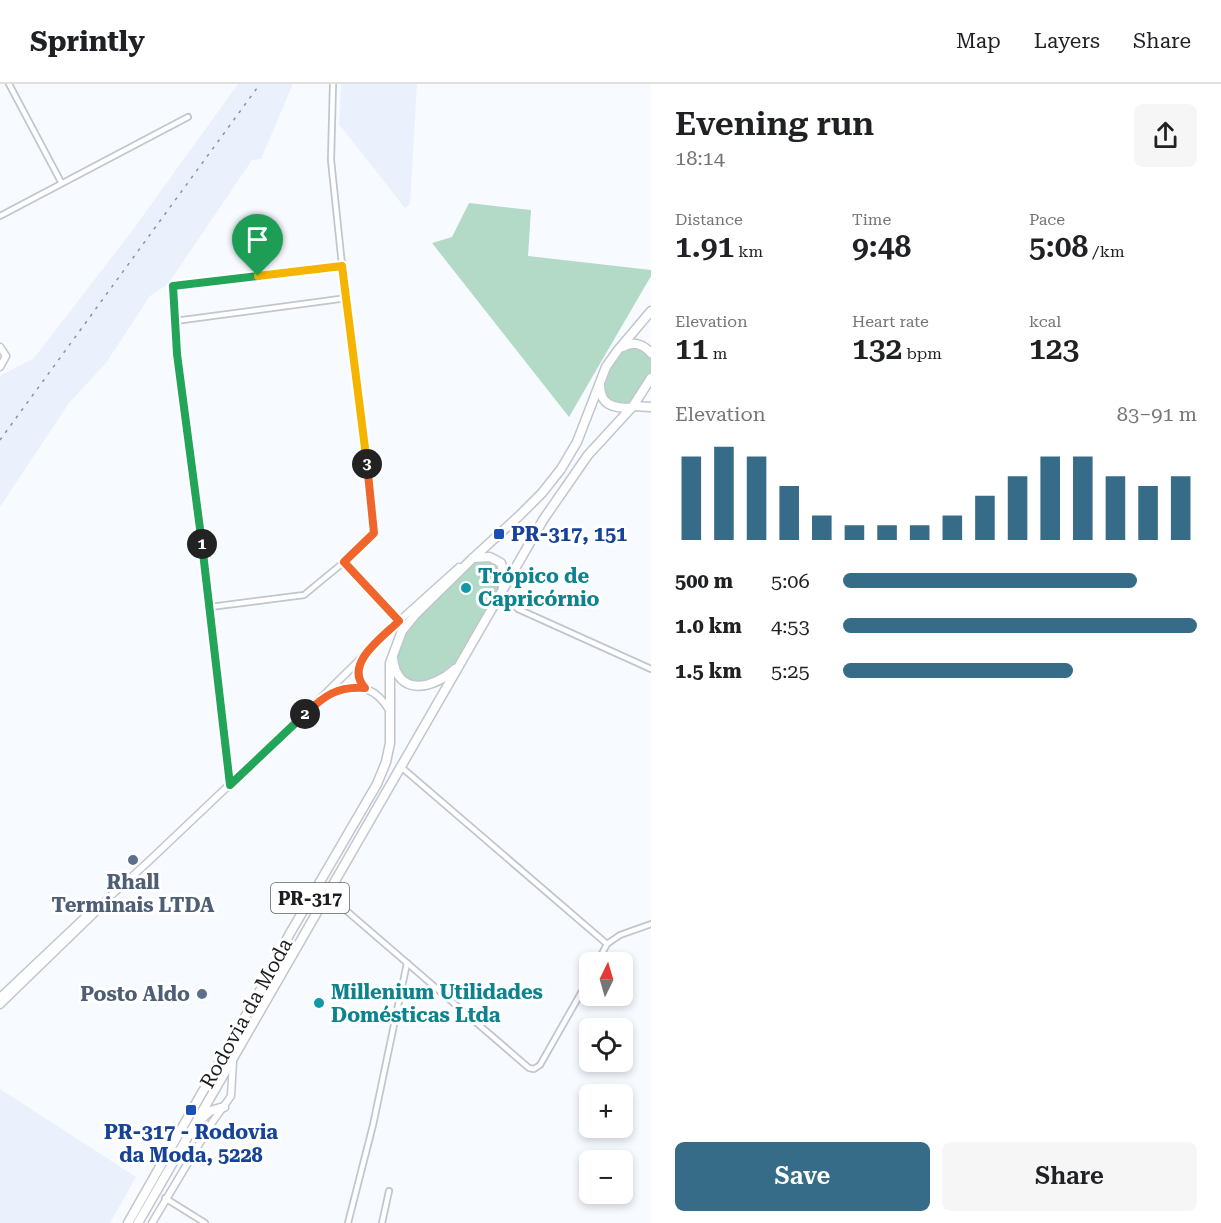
<!DOCTYPE html>
<html lang="en">
<head>
<meta charset="utf-8">
<style>
  body { margin:0; font-family:"Roboto Serif",serif; background:#f6f6f6; color:#202124; height:100vh; display:flex; flex-direction:column; font-size:22px; white-space:nowrap }
  * { box-sizing:border-box; margin:0 }
  p { font-size:20px; color:#757577 }
  .icon { flex:none; width:33px; height:33px; fill:none; stroke:currentColor; stroke-width:2; stroke-linecap:round; stroke-linejoin:round }
  .map { position:relative; flex:1; overflow:hidden }
  .details { display:flex; flex-direction:column; background:#fff; width:570px }
  .details>* { flex:none }
  .needle { width:39px; rotate:5deg }
  .tools { position:absolute; left:579px; top:868px; display:grid; gap:12px }
  .tools a { display:grid; place-items:center; width:54px; height:54px; border-radius:9px; background:#fff; box-shadow:0 3px 9px #0003; font-size:30px }
  .pin { position:absolute; display:grid; place-items:center; width:51px; height:51px; color:#fff; margin:-62px -26px; border-radius:50% 50% 50% 0; rotate:-45deg; box-shadow:0 0 6px #0007 }
  .pin .icon { rotate:45deg }
  .km { position:absolute; width:30px; height:30px; margin:-15px; border-radius:50%; background:#222; color:#fff; font-size:16px; line-height:30px; text-align:center }
  .round { display:grid; place-items:center; flex:none; width:63px; height:63px; border-radius:9px; background:#f6f6f6 }
  .summary { display:flex; align-items:center; justify-content:space-between; height:102px; padding:0 24px }
  h1 { font-size:33px; font-weight:600; line-height:45px }
  .metrics { display:grid; grid-template-columns:repeat(3,1fr); gap:9px; height:102px; padding:6px 24px }
  .metrics div { display:grid; align-content:center }
  .metrics b { font-size:30px; font-weight:600 }
  .metrics small { font-size:16px; font-weight:400 }
  .metrics p { font-size:16px }
  .chart { height:168px; padding:12px 24px }
  .chart p { display:flex; justify-content:space-between }
  .chart svg { width:100%; height:108px; margin-top:6px; stroke:#376c88; stroke-width:6 }
  .button { display:flex; gap:12px; margin-top:auto; padding:12px 24px }
  .button a { flex:1; height:69px; border-radius:9px; background:#376c88; color:#fff; font-size:24px; font-weight:600; line-height:69px; text-align:center }
  .button a+a { background:#f6f6f6; color:#202124 }
  ul { padding:0 24px; list-style:none; font-size:20px }
  li { display:grid; grid-template-columns:96px 72px 1fr; align-items:center; height:45px }
  li i { height:15px; border-radius:8px; background:#376c88 }
  header { display:flex; align-items:center; gap:36px; box-sizing:border-box; height:84px; padding:0 30px; background:#fff; border-bottom:2px solid #e0e0e0 }
  header strong { font-size:28px }
  nav { display:flex; gap:33px; margin-inline-start:auto; font-size:21px }
  main { display:flex; flex:1; min-height:0 }
  .map>svg:first-child { display:block }
  .built { fill:#eaf1fd }
  .green { fill:#b3d9c7 }
  .lines { fill:none; stroke-linecap:round; stroke-linejoin:round }
  .street-casing { stroke:#c1c6ce; stroke-width:8 }
  .secondary-casing { stroke:#c1c6ce; stroke-width:9 }
  .highway-casing { stroke:#c1c6ce; stroke-width:11 }
  .street { stroke:#fff; stroke-width:4.5 }
  .secondary { stroke:#fff; stroke-width:6 }
  .highway { stroke:#fff; stroke-width:8 }
  .rail { stroke:#8f9195; stroke-width:1.5; stroke-dasharray:3 6; stroke-linecap:butt }
  .split-1-casing { stroke:#fff; stroke-width:12 }
  .split-2-casing { stroke:#fff; stroke-width:12 }
  .split-3-casing { stroke:#fff; stroke-width:12 }
  .split-4-casing { stroke:#fff; stroke-width:12 }
  .split-1 { stroke:#22a559; stroke-width:8 }
  .split-2 { stroke:#22a559; stroke-width:8 }
  .split-3 { stroke:#f0652b; stroke-width:8 }
  .split-4 { stroke:#f5b400; stroke-width:8 }
  .transit-dot { fill:#1a4fb4; stroke:#fff; stroke-width:2 }
  .culture-dot { fill:#0f9aa8; stroke:#fff; stroke-width:2 }
  .service-dot { fill:#5c6f8a; stroke:#fff; stroke-width:2 }
  .labels { text-anchor:middle; dominant-baseline:central; stroke-width:6; stroke-linejoin:round; paint-order:stroke }
  .shield { fill:#fff; stroke:#606163; stroke-width:1.5 }
  .shield-label { font-size:18px; font-weight:bold; fill:#1c1d20 }
  .transit-label { font-size:20px; font-weight:bold; fill:#164399; stroke:#fff; text-anchor:start }
  .culture-label { font-size:20px; font-weight:bold; fill:#0d838f; stroke:#fff; text-anchor:start }
  .service-label { font-size:20px; font-weight:bold; fill:#4e5e75; stroke:#fff }
  .street-label { font-size:20px; fill:#1c1d20; stroke:#fff }
</style>
</head>
<body>
<header>
<strong>Sprintly</strong>
<nav><a>Map</a><a>Layers</a><a>Share</a></nav>
</header>
<main>
<div class="map">
<svg width="651" height="1139" viewBox="0 0 651 1139">
  <rect width="100%" height="100%" fill="#f7faff"/>
  <g class="built">
    <polygon points="238,0 293,0 261,75 252,76 168,200 150,212 106,279 69,319 0,423 0,292 34,274 129,151"/>
    <polygon points="341,0 417,0 410,120 405,124 339,40"/>
    <polygon points="0,1005 136,1093 110,1139 0,1139"/>
  </g>
  <g class="green">
    <polygon points="469,119 531,126 528,172 651,186 651,192 569,333 432,159 452,153"/>
    <polygon points="627,261 651,269 651,294 633,322 615,323 600,308 606,283"/>
    <polygon points="472,475 501,479 503,508 448,591 414,602 394,582 402,547"/>
  </g>
  <g class="lines">
    <defs>
      <g id="street">
        <polyline points="9,0 61,98"/>
        <polyline points="0,132 188,33"/>
        <polyline points="175,237 347,214"/>
        <polyline points="344,478 399,537"/>
        <polyline points="503,508 518,525 651,585"/>
        <polyline points="210,523 304,511 344,478 374,449 375,443 342,181 331,76 333,0"/>
        <polyline points="400,682 607,860"/>
        <polyline points="230,701 210,523 177,270 173,202 342,181"/>
        <polyline points="327,810 529,984 534,985 540,981 590,893"/>
        <polyline points="597,879 607,860 620,851 651,840"/>
        <polyline points="165,1114 205,1139"/>
        <polyline points="348,1139 373,1041 407,879"/>
        <polyline points="382,1139 389,1107"/>
      </g>
      <g id="secondary">
        <polyline points="0,263 6,272 0,283"/>
        <path d="M362,576C357,587 355,594 365,604"/>
        <path d="M325,611C353,603 371,596 389,626"/>
        <polyline points="0,913 92,826 104,818 149,777 324,611 399,537 459,483"/>
        <polyline points="0,921 100,824"/>
        <polyline points="152,1139 211,1040 231,1012 233,977"/>
      </g>
      <g id="highway">
        <path d="M623,263C633,257 643,260 651,269"/>
        <path d="M600,301C600,321 613,324 631,324"/>
        <polyline points="633,322 651,323"/>
        <polyline points="473,474 490,473 501,479 504,490 503,505"/>
        <path d="M393,575C398,613 433,605 455,585"/>
        <polyline points="200,1036 210,1027 224,1023"/>
        <polyline points="128,1139 274,882 289,851 377,700 386,678 390,659 390,579 402,547 415,531 472,475 520,431 542,409 561,385 577,358 606,283 618,266 651,227"/>
        <polyline points="138,1139 543,436 588,371 633,322 651,294"/>
      </g>
    </defs>
    <use href="#street" class="street-casing"/>
    <use href="#secondary" class="secondary-casing"/>
    <use href="#highway" class="highway-casing"/>
    <use href="#street" class="street"/>
    <use href="#secondary" class="secondary"/>
    <use href="#highway" class="highway"/>
    <polyline class="rail" points="0,356 260,0"/>
  </g>
  <g class="lines">
    <defs>
      <polyline id="split-1" points="202,460 177,270 173,202 258,192"/>
      <polyline id="split-2" points="202,460 230,701 305,630"/>
      <path id="split-3" d="M305,630C324,612 337,602 365,604C343,580 383,553 399,537L344,478L374,449L367,380"/>
      <polyline id="split-4" points="258,192 342,182 367,380"/>
    </defs>
    <use href="#split-1" class="split-1-casing"/>
    <use href="#split-2" class="split-2-casing"/>
    <use href="#split-3" class="split-3-casing"/>
    <use href="#split-4" class="split-4-casing"/>
    <use href="#split-1" class="split-1"/>
    <use href="#split-2" class="split-2"/>
    <use href="#split-3" class="split-3"/>
    <use href="#split-4" class="split-4"/>
  </g>
  <g class="transit-dot">
    <rect x="493" y="444" width="12" height="12" rx="3"/>
    <rect x="185" y="1020" width="12" height="12" rx="3"/>
  </g>
  <g class="culture-dot">
    <circle cx="466" cy="504" r="6"/>
    <circle cx="319" cy="919" r="6"/>
  </g>
  <g class="service-dot">
    <circle cx="133" cy="776" r="6"/>
    <circle cx="202" cy="910" r="6"/>
  </g>
  <g class="labels">
    <rect class="shield" x="271" y="799" width="78" height="30" rx="4.5"/>
    <g class="shield-label">
      <text x="310" y="814">PR-317</text>
    </g>
    <g class="transit-label">
      <text x="511" y="450">PR-317, 151</text>
      <text x="191" y="1048" text-anchor="middle">PR-317 - Rodovia<tspan x="191" dy="23">da Moda, 5228</tspan></text>
    </g>
    <g class="culture-label">
      <text x="478" y="492">Trópico de<tspan x="478" dy="23">Capricórnio</tspan></text>
      <text x="331" y="908">Millenium Utilidades<tspan x="331" dy="23">Domésticas Ltda</tspan></text>
    </g>
    <g class="service-label">
      <text x="133" y="798">Rhall<tspan x="133" dy="23">Terminais LTDA</tspan></text>
      <text x="190" y="910" text-anchor="end">Posto Aldo</text>
    </g>
    <g class="street-label">
      <text transform="translate(246 929) rotate(-61)">Rodovia da Moda</text>
    </g>
  </g>
</svg>
<div class="tools">
<a><svg class="needle" viewBox="-14 -14 28 28"><path d="M0-13l5 13h-10z" fill="#e53935"/><path d="M0 13l5-13h-10z" fill="#757577"/></svg></a>
<a><svg class="icon" aria-label="locate" viewBox="0 0 24 24"><circle cx="12" cy="12" r="6"/><path d="M12 2v4M12 18v4M2 12h4M18 12h4"/></svg></a>
<a>+</a>
<a>−</a>
</div>
<div class="pin" style="left:258px;top:192px;background:#1e9e55"><svg class="icon" aria-label="arrive" viewBox="0 0 24 24"><path d="M6 21V4h12l-3 4 3 4H6"/></svg></div>
<b class="km" style="left:202px;top:460px">1</b>
<b class="km" style="left:305px;top:630px">2</b>
<b class="km" style="left:367px;top:380px">3</b>
</div>
<section class="details">
<div class="summary"><div><h1>Evening run</h1><p>18:14</p></div><a class="round"><svg class="icon" aria-label="share" viewBox="0 0 24 24"><path d="M12 15V3M7 8l5-5 5 5M5 13v7h14v-7"/></svg></a></div>
<div class="metrics">
<div><p>Distance</p><b>1.91<small> km</small></b></div>
<div><p>Time</p><b>9:48</b></div>
<div><p>Pace</p><b>5:08<small> /km</small></b></div>
</div>
<div class="metrics">
<div><p>Elevation</p><b>11<small> m</small></b></div>
<div><p>Heart rate</p><b>132<small> bpm</small></b></div>
<div><p>kcal</p><b>123</b></div>
</div>
<div class="chart"><p><span>Elevation</span>83–91 m</p>
<svg viewBox="0 0 160 44" preserveAspectRatio="none"><path d="M5 44V10M15 44V6M25 44V10M35 44V22M45 44V34M55 44V38M65 44V38M75 44V38M85 44V34M95 44V26M105 44V18M115 44V10M125 44V10M135 44V18M145 44V22M155 44V18"/></svg>
</div>
<ul>
<li><b>500 m</b>5:06<i style="width:83%"></i></li>
<li><b>1.0 km</b>4:53<i style="width:100%"></i></li>
<li><b>1.5 km</b>5:25<i style="width:65%"></i></li>
</ul>
<div class="button"><a>Save</a><a>Share</a></div>
</section>
</main>
</body>
</html>
